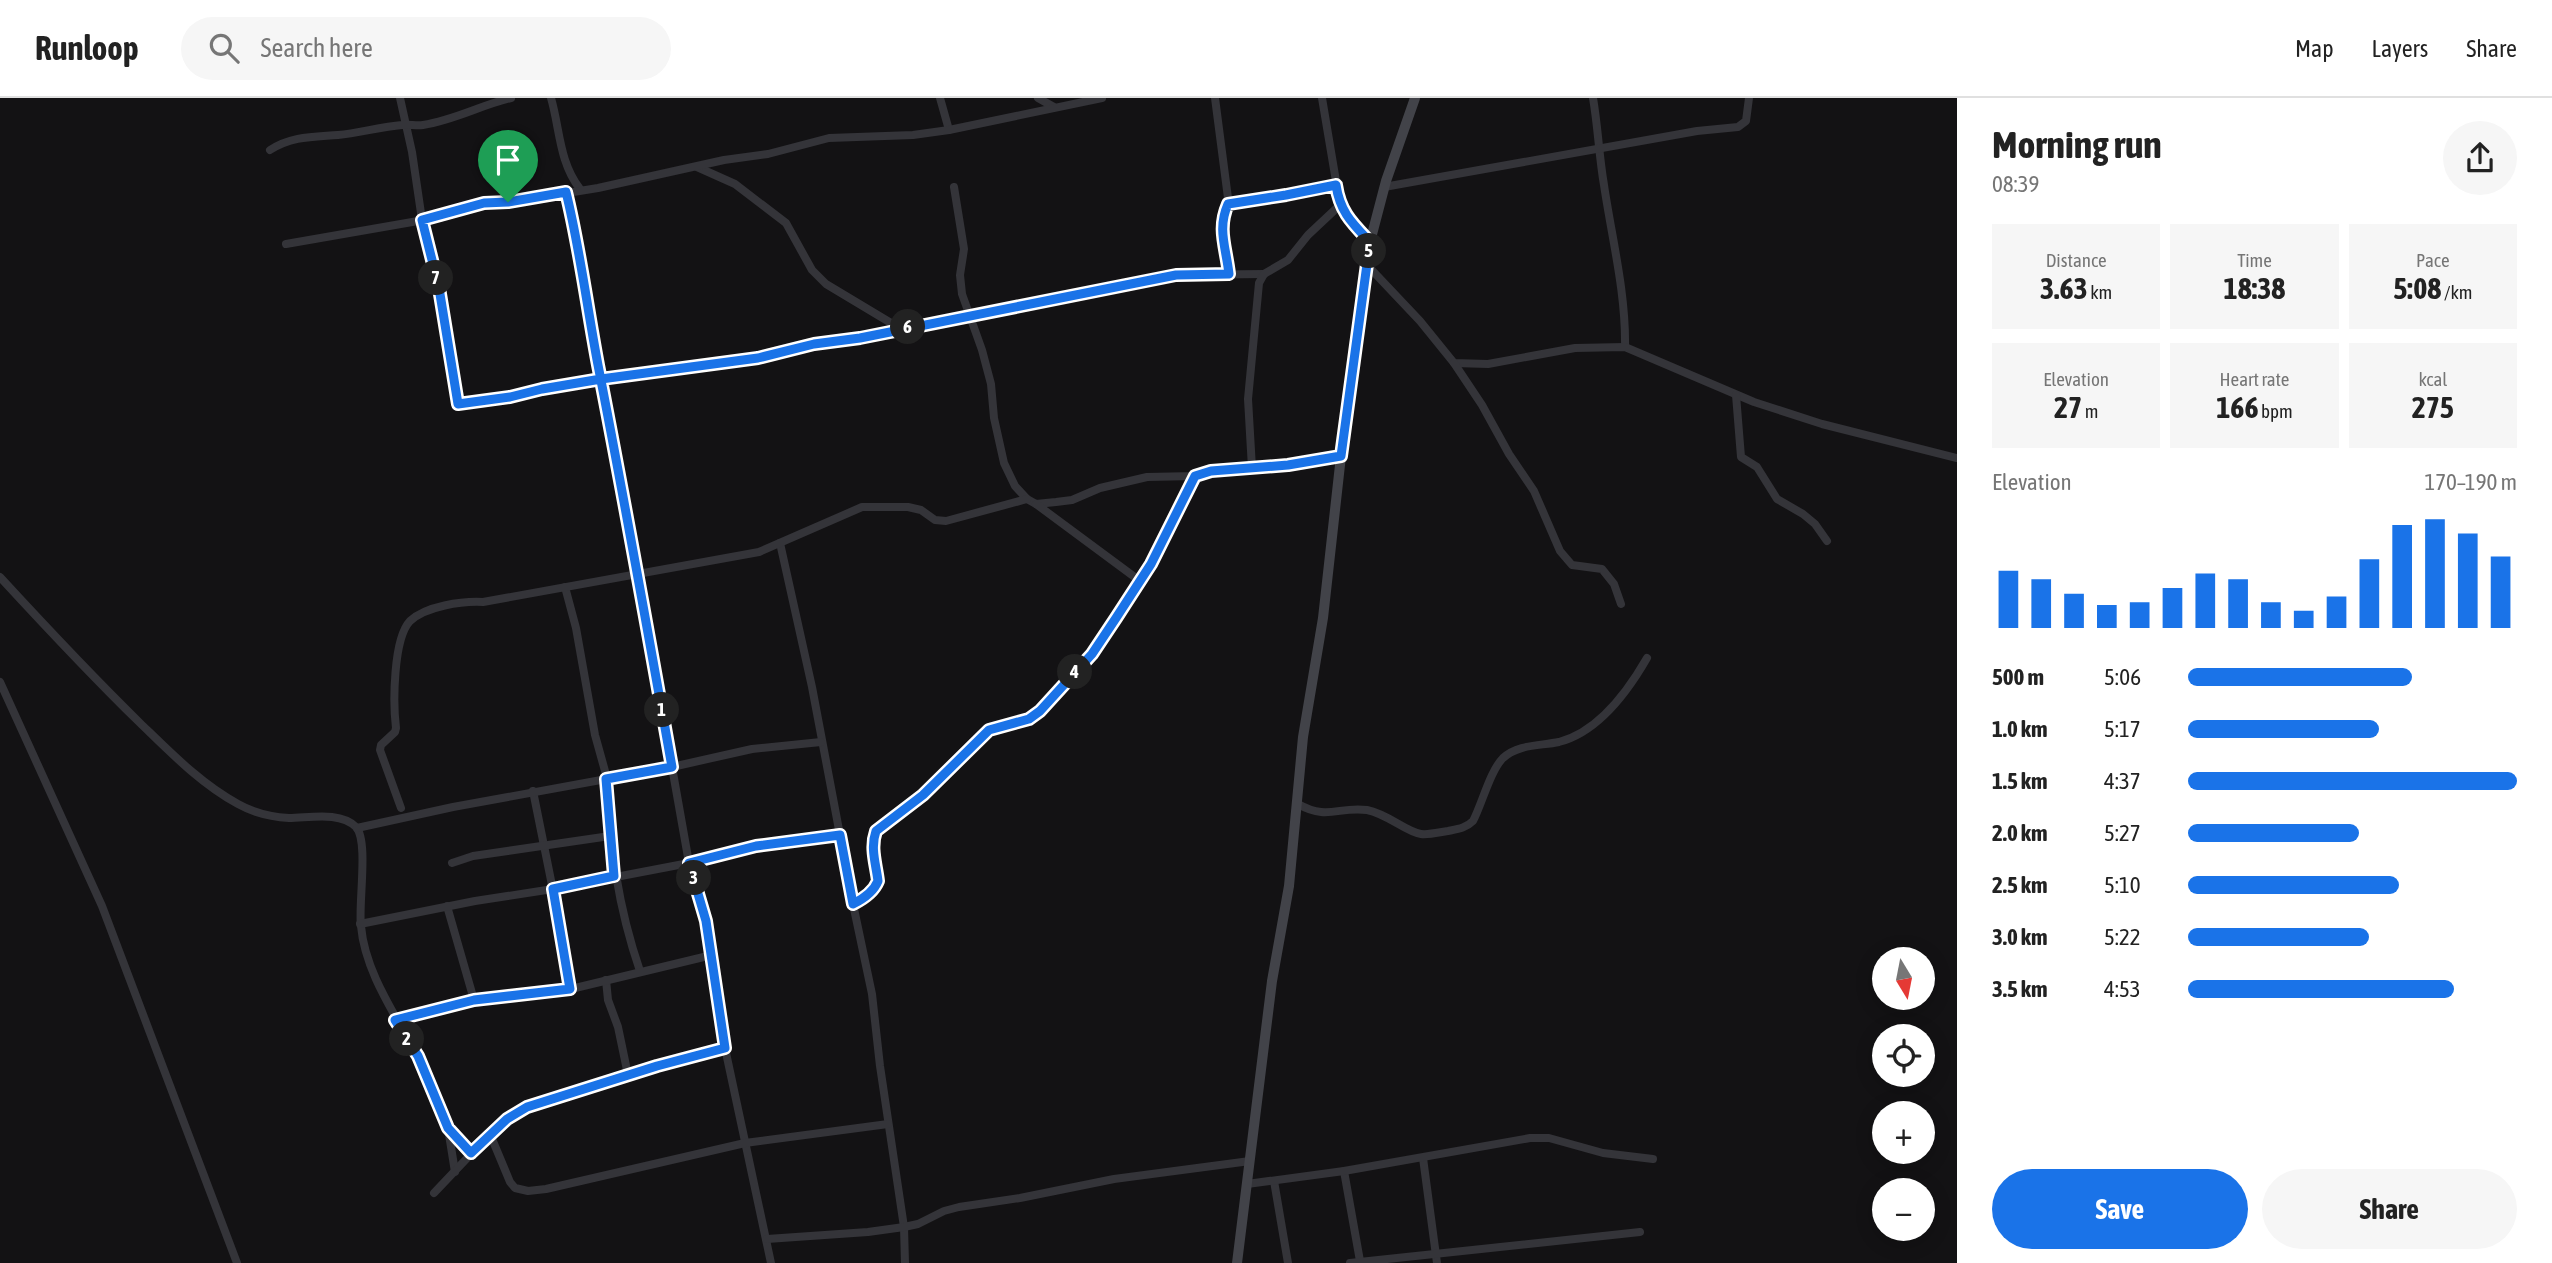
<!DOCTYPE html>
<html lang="en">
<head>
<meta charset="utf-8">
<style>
  body { margin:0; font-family:"Asap Condensed",sans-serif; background:#f6f6f6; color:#222; height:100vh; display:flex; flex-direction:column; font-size:26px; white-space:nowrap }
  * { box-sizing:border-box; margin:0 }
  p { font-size:23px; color:#767676 }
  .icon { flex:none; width:38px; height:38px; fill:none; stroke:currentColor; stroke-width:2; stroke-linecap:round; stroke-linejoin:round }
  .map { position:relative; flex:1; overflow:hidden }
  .side { display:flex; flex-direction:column; background:#fff; width:595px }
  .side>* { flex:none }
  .needle { width:46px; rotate:170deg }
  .buttons { position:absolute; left:1872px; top:849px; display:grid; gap:14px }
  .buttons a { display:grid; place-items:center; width:63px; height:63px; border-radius:50%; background:#fff; box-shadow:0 4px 18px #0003; font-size:35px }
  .pin { position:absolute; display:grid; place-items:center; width:60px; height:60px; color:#fff; margin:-72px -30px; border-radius:50% 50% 50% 0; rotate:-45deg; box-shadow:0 0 7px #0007 }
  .pin .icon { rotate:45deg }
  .km { position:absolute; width:35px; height:35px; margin:-18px; border-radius:50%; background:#222; color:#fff; font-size:19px; line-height:35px; text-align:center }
  .round { display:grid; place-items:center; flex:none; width:74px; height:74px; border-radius:37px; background:#f6f6f6 }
  .overview { display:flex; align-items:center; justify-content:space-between; height:119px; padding:0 35px }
  h1 { font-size:38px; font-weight:700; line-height:52px }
  .metrics { display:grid; grid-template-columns:repeat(3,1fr); gap:10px; height:119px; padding:7px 35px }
  .metrics div { display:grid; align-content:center; border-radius:0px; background:#f6f6f6; text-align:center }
  .metrics b { font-size:30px; font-weight:700 }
  .metrics small { font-size:19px; font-weight:400 }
  .metrics p { font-size:19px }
  .chart { height:196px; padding:14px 35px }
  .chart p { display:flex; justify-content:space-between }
  .chart svg { width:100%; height:126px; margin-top:7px; stroke:#1a73e8; stroke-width:6 }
  .action { display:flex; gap:14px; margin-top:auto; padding:14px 35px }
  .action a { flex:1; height:80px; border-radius:42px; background:#1a73e8; color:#fff; font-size:28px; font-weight:700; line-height:80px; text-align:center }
  .action a+a { background:#f6f6f6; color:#222 }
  ul { padding:0 35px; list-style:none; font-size:23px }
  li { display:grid; grid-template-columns:112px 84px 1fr; align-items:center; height:52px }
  li i { height:18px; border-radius:9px; background:#1a73e8 }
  header { display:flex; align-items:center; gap:42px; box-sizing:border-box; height:98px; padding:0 35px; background:#fff; border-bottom:2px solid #e0e0e0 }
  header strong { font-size:33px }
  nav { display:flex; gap:38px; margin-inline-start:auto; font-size:24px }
  .search { width:490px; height:63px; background:#f6f6f6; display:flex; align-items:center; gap:18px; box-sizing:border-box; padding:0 24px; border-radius:38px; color:#767676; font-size:26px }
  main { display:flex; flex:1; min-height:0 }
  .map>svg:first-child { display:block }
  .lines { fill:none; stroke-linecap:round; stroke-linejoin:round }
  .street { stroke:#343439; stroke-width:8 }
  .secondary { stroke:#424349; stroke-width:10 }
  .route-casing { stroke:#fff; stroke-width:14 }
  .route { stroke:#1a73e8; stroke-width:9 }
</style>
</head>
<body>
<header>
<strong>Runloop</strong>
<div class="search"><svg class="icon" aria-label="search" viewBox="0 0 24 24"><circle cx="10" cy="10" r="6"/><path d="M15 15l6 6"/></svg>Search here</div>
<nav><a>Map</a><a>Layers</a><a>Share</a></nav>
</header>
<main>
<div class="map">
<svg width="1957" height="1165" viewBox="0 0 1957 1165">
  <rect width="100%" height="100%" fill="#131214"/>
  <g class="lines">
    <g class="street">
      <polyline points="400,0 412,54 422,122 438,190 458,306 510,299 542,291 601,281 758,260 814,246 860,240 1176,177 1264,176"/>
      <path d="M551,0C560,31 559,64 580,91"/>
      <polyline points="940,0 949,32"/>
      <polyline points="1038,0 1054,9"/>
      <polyline points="1215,0 1228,100 1221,132 1227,153 1229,175"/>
      <polyline points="1322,0 1340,107 1353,126 1370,144"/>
      <path d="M1593,0C1598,29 1599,58 1604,87C1612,141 1626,195 1625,249"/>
      <path d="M270,52C292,38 313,39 338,37C359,35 380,29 402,27C409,26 416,28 423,27C455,22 481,7 511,0"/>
      <polyline points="697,69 735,86 786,125 812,172 826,186 901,231"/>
      <polyline points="954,89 964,151 960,177 962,196 982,252 991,286 994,320 1004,365 1015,388 1027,401 1036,406 1056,404 1072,402 1100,390 1147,379 1195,378 1211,373 1288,367 1341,358"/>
      <polyline points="1384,89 1697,33 1738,29 1746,23 1749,0"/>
      <polyline points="566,94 576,134 582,181 638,477 689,765 706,823 725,950 771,1165"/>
      <polyline points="1228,106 1286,97 1336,87"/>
      <polyline points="286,146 418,123 484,105 524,102 598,90 724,62 768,56 829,40 913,37 949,32 1102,0"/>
      <polyline points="1368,168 1420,223 1454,265 1488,266 1575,250 1625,249 1754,304 1822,326 1957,360"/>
      <polyline points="1454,265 1482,307 1509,356 1534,393 1560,453 1572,467 1602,471 1614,486 1621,506"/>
      <polyline points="1736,297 1741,359 1757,369 1777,401 1803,416 1815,426 1827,443"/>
      <polyline points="1252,370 1248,301 1259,185 1264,176 1288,162 1308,137 1340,107"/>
      <polyline points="1036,406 1140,483"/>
      <polyline points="780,445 812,589 853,806 872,896 880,968 904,1129 905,1165"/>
      <path d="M0,479C46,529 92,578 140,625C170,654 201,686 238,706C254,715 271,719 289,720C309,720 340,713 356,729C369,743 358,807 361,828C365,875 397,919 418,959C438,998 438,1022 471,1055"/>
      <polyline points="565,489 576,530 595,637 605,673"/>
      <polyline points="0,584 102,808 237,1165"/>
      <path d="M606,681C611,751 617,806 640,873"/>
      <polyline points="533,693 562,837 571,891"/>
      <path d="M1298,706C1328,723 1338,708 1367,712C1388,716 1406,734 1421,736C1430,737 1440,734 1448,733C1458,731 1466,730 1473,723C1482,706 1490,673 1503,660C1518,646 1540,648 1559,644C1598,634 1628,593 1647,560"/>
      <path d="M401,710L380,652L381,647L395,634L396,630C393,606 393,541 410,523C426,508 462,503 483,504L759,454L862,409H908L921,412L935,422L946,423L1027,401"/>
      <polyline points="357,730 453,709 672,669 752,651 821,644"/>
      <polyline points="452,765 473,758 610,738"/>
      <polyline points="853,806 877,787 872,742 876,733 923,697 989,632 1029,620 1039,613 1092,556 1116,520 1151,466 1195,378"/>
      <polyline points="447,808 474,902"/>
      <polyline points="360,826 475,803 553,791 689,765 756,748 840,737"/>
      <polyline points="606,882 608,902 618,929 628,977"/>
      <polyline points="395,922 474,902 571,891 712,857"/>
      <polyline points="448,1030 455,1074"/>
      <polyline points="490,1036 510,1084 515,1090 528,1093 546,1091 745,1045 888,1026"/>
      <polyline points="1423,1060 1437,1165"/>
      <polyline points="1344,1073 1360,1163"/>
      <polyline points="1274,1083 1288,1165"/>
      <polyline points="1247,1086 1344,1073 1530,1040 1549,1040 1603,1055 1653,1061"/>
      <polyline points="434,1095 490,1036 527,1009 657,968 725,950"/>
      <polyline points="767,1141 868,1134 904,1129 918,1126 944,1113 959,1109 1020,1100 1114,1081 1250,1063"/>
      <polyline points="1350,1165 1640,1134"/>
    </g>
    <polyline class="secondary" points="1237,1165 1272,883 1289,788 1303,639 1323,520 1341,358 1370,144 1386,83 1415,0"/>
  </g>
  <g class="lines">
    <defs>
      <path id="route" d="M508,104L566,94C580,151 587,209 598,267C624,400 648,534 672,669L606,681L614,778L553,791L570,891L474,902L395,922L418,958L448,1030L471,1055L507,1021L527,1009L657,968L725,950L706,823L689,765L756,748L840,737L853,806C863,801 874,793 878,783C876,766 870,750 876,733L923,697L989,632L1029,621L1040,613L1092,556L1116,520L1151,466L1195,378L1211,373L1288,367L1341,358L1370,144C1352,125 1340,114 1336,87L1286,97L1228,106C1217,131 1226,149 1229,176L1176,177L860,240L814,246L758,260L601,281L542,291L510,299L458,306L439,190L422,122L484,105L508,104"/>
    </defs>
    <use href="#route" class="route-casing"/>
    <use href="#route" class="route"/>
  </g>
</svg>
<div class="buttons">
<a><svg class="needle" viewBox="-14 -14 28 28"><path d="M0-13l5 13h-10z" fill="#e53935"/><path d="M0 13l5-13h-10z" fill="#767676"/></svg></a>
<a><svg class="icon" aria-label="locate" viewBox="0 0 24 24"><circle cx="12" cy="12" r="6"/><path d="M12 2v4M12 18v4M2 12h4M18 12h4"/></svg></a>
<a>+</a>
<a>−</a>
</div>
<div class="pin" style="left:508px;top:104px;background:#1e9e55"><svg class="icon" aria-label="arrive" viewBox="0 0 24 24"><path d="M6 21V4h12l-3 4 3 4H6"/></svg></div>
<b class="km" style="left:662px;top:612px">1</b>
<b class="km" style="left:407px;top:941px">2</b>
<b class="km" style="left:694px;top:780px">3</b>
<b class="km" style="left:1075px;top:574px">4</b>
<b class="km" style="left:1369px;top:153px">5</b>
<b class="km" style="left:908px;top:229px">6</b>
<b class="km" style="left:436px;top:180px">7</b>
</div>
<section class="side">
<div class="overview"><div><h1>Morning run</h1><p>08:39</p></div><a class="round"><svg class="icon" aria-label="share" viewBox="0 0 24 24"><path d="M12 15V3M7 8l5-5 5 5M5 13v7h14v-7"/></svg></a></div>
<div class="metrics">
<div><p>Distance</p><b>3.63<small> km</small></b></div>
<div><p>Time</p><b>18:38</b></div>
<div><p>Pace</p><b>5:08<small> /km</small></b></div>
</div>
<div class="metrics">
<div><p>Elevation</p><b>27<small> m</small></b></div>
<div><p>Heart rate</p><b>166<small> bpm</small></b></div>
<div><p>kcal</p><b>275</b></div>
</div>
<div class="chart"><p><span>Elevation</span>170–190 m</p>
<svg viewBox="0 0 160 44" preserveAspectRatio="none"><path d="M5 44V24M15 44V27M25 44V32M35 44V36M45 44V35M55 44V30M65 44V25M75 44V27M85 44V35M95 44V38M105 44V33M115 44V20M125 44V8M135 44V6M145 44V11M155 44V19"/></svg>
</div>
<ul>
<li><b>500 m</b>5:06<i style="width:68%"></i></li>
<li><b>1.0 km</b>5:17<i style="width:58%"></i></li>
<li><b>1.5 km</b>4:37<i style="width:100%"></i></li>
<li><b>2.0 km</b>5:27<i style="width:52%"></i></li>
<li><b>2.5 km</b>5:10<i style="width:64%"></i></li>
<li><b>3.0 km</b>5:22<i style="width:55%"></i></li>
<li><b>3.5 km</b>4:53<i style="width:81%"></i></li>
</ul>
<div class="action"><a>Save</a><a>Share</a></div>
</section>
</main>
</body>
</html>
